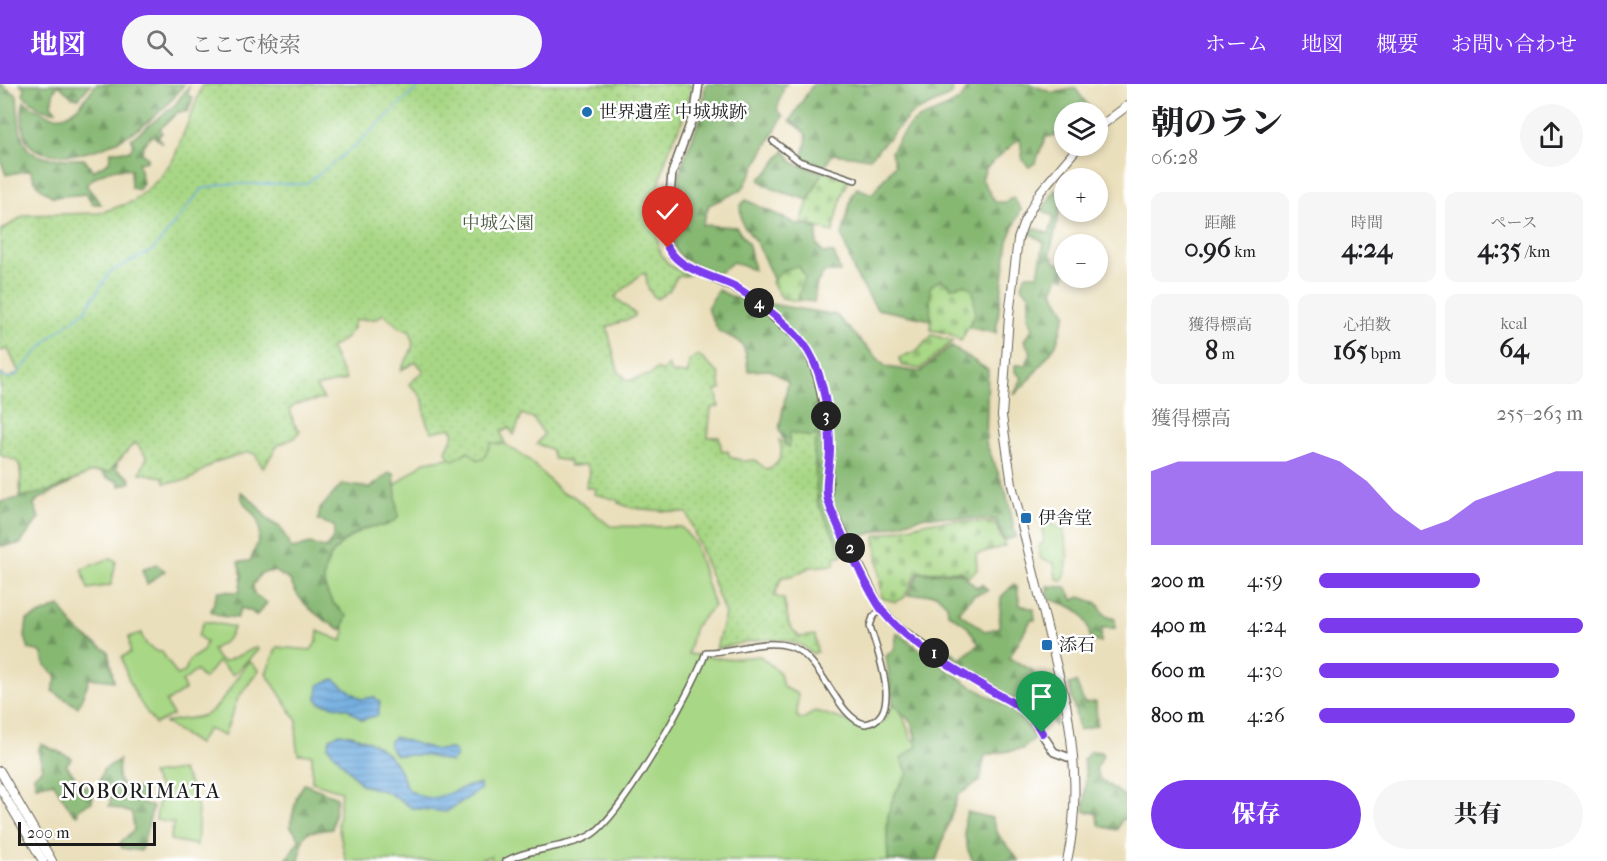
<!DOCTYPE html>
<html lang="ja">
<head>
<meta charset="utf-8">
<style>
  body { margin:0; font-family:"IM FELL French Canon","Noto Serif JP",serif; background:#f6f6f6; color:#202124; height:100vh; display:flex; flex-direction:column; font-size:22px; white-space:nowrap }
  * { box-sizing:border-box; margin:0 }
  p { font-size:20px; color:#757577 }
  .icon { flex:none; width:33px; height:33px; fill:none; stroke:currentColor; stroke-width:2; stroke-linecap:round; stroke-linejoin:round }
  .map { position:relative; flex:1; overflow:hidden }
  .side { display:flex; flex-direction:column; background:#fff; width:480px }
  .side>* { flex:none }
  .fabs { position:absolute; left:1054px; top:18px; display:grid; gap:12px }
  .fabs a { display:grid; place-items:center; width:54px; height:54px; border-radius:50%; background:#fff; box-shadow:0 3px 9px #0003; font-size:30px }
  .scale { position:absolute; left:18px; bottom:15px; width:138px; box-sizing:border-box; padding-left:6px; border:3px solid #1c1c1c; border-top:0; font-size:16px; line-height:21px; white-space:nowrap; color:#1c1c1c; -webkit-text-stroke:4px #fff; paint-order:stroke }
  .pin { position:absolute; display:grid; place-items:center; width:51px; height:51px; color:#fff; margin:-62px -26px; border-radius:50% 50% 50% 0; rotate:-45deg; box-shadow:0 0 6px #0007 }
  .pin .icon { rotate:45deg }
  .km { position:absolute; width:30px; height:30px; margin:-15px; border-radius:50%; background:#222; color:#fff; font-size:16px; line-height:30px; text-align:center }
  .round { display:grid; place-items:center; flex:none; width:63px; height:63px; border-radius:32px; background:#f6f6f6 }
  .head { display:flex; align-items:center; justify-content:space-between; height:102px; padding:0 24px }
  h1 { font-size:33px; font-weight:800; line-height:45px }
  .stats { display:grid; grid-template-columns:repeat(3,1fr); gap:9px; height:102px; padding:6px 24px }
  .stats div { display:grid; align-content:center; border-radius:12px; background:#f6f6f6; text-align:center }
  .stats b { font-size:26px; font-weight:800 }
  .stats small { font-size:16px; font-weight:400 }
  .stats p { font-size:16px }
  .chart { height:168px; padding:12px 24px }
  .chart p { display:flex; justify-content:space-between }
  .chart svg { width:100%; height:108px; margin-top:6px; fill:#7c3aed; opacity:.7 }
  .button { display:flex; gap:12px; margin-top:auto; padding:12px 24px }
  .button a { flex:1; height:69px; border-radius:36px; background:#7c3aed; color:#fff; font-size:24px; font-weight:800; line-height:69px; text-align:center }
  .button a+a { background:#f6f6f6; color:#202124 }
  ul { padding:0 24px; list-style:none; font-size:20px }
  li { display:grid; grid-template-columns:96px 72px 1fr; align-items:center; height:45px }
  li i { height:15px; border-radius:8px; background:#7c3aed }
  header { display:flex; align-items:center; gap:36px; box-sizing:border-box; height:84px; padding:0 30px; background:#7c3aed; color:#fff }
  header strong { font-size:28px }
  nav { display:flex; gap:33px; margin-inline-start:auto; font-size:21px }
  .search { width:420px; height:54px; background:#f6f6f6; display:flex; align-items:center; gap:15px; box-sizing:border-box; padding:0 21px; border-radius:33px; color:#757577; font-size:22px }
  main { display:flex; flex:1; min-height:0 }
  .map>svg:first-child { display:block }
  .grass { fill:#a8d785; stroke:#627a50; stroke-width:1.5 }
  .forest { fill:url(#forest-firs); stroke:#516a47; stroke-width:1.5 }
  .cemetery { fill:url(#cemetery-stones); stroke:#627a50; stroke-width:1.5 }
  .park { fill:url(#park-dots); stroke:#627a50; stroke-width:1.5 }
  .water { fill:url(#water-rules); stroke:#45647e; stroke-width:1.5 }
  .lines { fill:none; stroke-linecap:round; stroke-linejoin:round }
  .stream { stroke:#6eace0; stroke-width:1.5 }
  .minor-casing { stroke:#646054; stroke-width:8 }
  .major-casing { stroke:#646054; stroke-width:10 }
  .highway-casing { stroke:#646054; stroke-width:10 }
  .minor { stroke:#fff; stroke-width:5 }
  .major { stroke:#fff; stroke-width:7 }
  .highway { stroke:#fff; stroke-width:8 }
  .route-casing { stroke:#fff; stroke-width:12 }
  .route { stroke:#7c3aed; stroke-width:8 }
  .poi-dot { fill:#1f6fb2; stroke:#fff; stroke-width:2 }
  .labels { text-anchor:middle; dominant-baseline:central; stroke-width:5; stroke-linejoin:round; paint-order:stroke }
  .poi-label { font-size:18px; fill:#1c1c1c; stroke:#fff; text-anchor:start }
  .park-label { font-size:18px; fill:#4d5d41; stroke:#fff }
  .quarter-label { font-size:21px; letter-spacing:1.5px; fill:#1c1c1c; stroke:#fff }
</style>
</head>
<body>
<header>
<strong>地図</strong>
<div class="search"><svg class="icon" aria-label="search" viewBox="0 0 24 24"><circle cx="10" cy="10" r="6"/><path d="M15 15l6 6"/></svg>ここで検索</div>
<nav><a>ホーム</a><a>地図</a><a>概要</a><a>お問い合わせ</a></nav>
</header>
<main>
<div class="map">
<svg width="1127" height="777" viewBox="0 0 1127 777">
  <defs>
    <pattern id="forest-firs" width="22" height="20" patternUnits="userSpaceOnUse" patternTransform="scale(1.5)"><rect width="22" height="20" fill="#86b872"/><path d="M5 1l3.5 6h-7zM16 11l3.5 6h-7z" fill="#6d955d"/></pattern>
    <pattern id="cemetery-stones" width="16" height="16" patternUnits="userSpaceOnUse" patternTransform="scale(1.5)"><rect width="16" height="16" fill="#a8d785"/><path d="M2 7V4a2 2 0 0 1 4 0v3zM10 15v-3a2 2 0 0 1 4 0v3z" fill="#90b872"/></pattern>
    <pattern id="park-dots" width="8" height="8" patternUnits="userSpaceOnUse" patternTransform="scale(1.5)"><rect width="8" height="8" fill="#a8d785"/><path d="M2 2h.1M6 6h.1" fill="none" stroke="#90b872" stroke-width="1.8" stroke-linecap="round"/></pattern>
    <pattern id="water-rules" width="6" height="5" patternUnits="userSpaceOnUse" patternTransform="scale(1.5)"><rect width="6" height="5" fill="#6eace0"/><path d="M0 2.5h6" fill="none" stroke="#5a8bb5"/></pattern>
  </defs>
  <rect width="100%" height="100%" fill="#fff"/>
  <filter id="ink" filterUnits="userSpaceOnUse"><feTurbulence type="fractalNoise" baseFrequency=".0167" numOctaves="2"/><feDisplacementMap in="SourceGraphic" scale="12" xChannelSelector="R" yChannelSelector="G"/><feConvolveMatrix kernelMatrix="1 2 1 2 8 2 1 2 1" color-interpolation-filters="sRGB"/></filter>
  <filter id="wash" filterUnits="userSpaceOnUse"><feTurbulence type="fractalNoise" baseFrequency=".008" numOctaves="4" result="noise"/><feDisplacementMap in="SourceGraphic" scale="24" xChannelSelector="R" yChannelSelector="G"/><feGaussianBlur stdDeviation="1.35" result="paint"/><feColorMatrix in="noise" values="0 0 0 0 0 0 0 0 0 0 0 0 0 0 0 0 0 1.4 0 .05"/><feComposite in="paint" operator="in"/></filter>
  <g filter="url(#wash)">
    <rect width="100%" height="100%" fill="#eadfbb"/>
    <g class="grass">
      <path d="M491,359L505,360L529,376L562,409L573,412L610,442L681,443L694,458L714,522L695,542L688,570L726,575L760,572L780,589L783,603L798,610L797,633L803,635L816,627L869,644C882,640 888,634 892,621L901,627L912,656L928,659L930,777H492L491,772L476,777H346L338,741L341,707L312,698V671L298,670L296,657L297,637L266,589L277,563L311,566L317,557L318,547L342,557L345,549L342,533L313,522L324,465L343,444L424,378L449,374L454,375L468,367L483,374Z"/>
      <path d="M1049,439L1063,445C1067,464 1071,478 1062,497L1056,494L1054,479L1041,475L1038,464L1044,457L1042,443Z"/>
      <polygon points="111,474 116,477 111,501 88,505 82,485"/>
      <path d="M204,537L234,543L227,556L212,566L218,575L224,578L257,563L258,566L233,591L218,578L204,595L196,587L182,598L185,606L166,618L173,631L155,640C139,618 127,599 122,573L130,569L129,553L141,549C144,559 150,567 162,568L177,591L185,588L189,576L203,567L206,558L198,552Z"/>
      <path d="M249,577L259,586L238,614L224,652L208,645L198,660L165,639C179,633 193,637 207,630C226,619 234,593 249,577Z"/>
      <path d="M181,686C201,713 199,729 197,761L170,756L174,739L156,736L160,705L151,690Z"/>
    </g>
    <g class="forest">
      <path d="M0,0L17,11C21,70 22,76 84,75L93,87L109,78L111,67H130L134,59L131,55L174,22L189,2L188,12L193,13L188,28H178L160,45L162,49L158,53L162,59L152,51L143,61L142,69L148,74L147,77L138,79L143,99L139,106L131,104V86C117,81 96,90 86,101L101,120H93L86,110L53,113L38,102L30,86L6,91L0,75Z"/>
      <path d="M20,0H91L79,14L72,13L59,1L54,6L51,21L56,27C42,28 33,19 23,11L25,4Z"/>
      <path d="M96,0H184C157,40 96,80 46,69C35,67 26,60 24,49C22,40 21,25 24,17C61,44 72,34 96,0Z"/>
      <polygon points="705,0 787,0 784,2 777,26 783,32 742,106 709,121 702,141 736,143 749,161 754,186 733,178 718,190 683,175 675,165 673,142 681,82 703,28"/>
      <path d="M813,0H953L952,11L911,30L870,74L832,70L825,83L802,74C809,51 810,49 790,37Z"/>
      <path d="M968,0H1030L1053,9L1075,4L1089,23L1085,28H1065V50L1046,53L1035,79L1029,83L1023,77L1020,54L986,84L982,95L995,118H1006L1013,113L1021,125L1008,157L996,249L877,225L855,190L842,152L852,111L857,104L872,110L895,81L891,68C897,58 902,48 911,40C927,26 964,27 968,0Z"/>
      <path d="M785,66L793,79L823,88L808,116C792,110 770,108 759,95L768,88Z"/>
      <polygon points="1055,106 1063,112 1050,169 1055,178 1065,182 1065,193 1059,192 1053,208 1066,229 1056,261 1031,294 1014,311 1022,294 1015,288 1015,281 1025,281 1031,269 1024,256 1033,244 1028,233 1030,211 1021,202 1026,191 1038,191 1044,158 1031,150 1034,144 1049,150 1054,133 1042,126"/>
      <polygon points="746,116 796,140 817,144 817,161 823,169 834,169 840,188 824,188 817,199 814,218 797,216 774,197 758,161 742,139 740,122"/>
      <path d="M718,206L735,214L836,231L886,283L920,288L951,262L988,286L986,359L1006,408L1016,453L1004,456L996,436L925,432L831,462L779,346L788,298L770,286L748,287C746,261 744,257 719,248L707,224Z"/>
      <polygon points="19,365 118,373 116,385 130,394 131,398 120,402 118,397 107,394 99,385 82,389 67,401 37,416 34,421 39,434 20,460 0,462 0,418 19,414 21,398"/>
      <path d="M389,389L394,390L398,434C380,448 378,439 364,445C324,465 307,501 347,532L342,546C320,535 298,519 290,496L274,487L261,489L253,501L254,510L267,519L256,532L251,527L241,524L237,534L220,532L211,527L218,507L239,508L242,492L238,478L250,477C255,465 263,451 258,438C254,426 241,422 241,408C258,416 262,436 280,443L292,465L310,460L328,465L334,451V442L318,436L320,425L342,400L370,404Z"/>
      <polygon points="156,480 165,487 147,500 142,486"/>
      <path d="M919,489H961L976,503L982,500L988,507L974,511L958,528L985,547L999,544L1001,513L1014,500L1017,503L1020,521L1034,525L1035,536H1031L1009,574L1032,586L1058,633L1055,642L1042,621C1011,623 961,583 935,565L939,555L960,575L979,560L966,541L948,529L947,521L936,510L908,511Z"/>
      <path d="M1047,502L1066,503L1073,516L1080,513L1097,519L1106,532L1115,535V544H1102L1101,558L1090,557C1089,527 1074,522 1049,515Z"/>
      <path d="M60,522C72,544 87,556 108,567L114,597L90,594L78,623L52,607L57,593L45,581L41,568L29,565L25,553L27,536Z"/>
      <path d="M897,549L968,600L1009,624L1026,637L1034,656L1022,665L985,671L980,697L958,711L936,777H888C886,742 884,718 908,690L901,675L917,662L912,639L893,620L886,572L894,566Z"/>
      <polygon points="1076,598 1084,619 1096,618 1097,641 1079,646 1069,600"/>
      <polygon points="41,660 72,674 66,681 83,703 89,701 94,707 92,718 79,724 77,731 72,728 53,698 36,702 34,692 43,684 38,667"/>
      <polygon points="1091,667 1101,668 1103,671 1096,686 1100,695 1127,714 1127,735 1122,735 1117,746 1100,742 1096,729 1084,727 1086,690 1083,676"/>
      <polygon points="119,676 118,694 124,704 143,705 143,719 153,723 141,767 122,764 120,759 134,746 132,729 109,722 111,714 98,704 103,686"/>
      <polygon points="304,700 337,713 332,745 308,748 303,755 299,777 285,777 300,755 290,742 297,712"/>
      <path d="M967,728L992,734C999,760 1007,756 1019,777H973C965,763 962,743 967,728Z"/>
    </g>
    <g class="cemetery">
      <polygon points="824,87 849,96 842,111 833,148 801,139 808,117"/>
      <polygon points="798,182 805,192 797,217 782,214 772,198 783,186"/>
      <polygon points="941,195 951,204 965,200 973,207 975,230 961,257 948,249 931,246 930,203"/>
      <polygon points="932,251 953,257 920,285 901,281 899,274 918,266"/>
      <polygon points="962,437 995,439 1005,462 976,470 977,486 968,493 961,487 917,488 904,514 895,518 882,514 875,452 928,438"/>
    </g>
    <path class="park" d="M203,0H691C689,32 673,50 665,78C658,100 650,153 663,173C669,183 679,187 689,191L677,193L669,207L657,215C647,207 647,202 646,190H641L615,213L635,230L634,233L607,243L618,287L628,297L649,291L657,285L662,288L668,280L671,289L688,290L689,277L698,271L719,290L721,305L716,306L719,323L711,324L708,353H719L722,368L728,367L730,373L743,377L755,376L767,386C781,379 784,370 779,356L789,363L790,348L809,353L819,351L814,363L817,417L843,471L835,473L834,481L810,483L792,492L782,493L774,512L784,515L789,541L799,553L815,551L817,568L812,570C790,545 743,558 716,565L725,530L687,429L632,424L618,419V416L594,410L595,404H586L590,389L587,381L570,382L569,377L554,375L551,365L537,360L544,350L533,334L522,330L514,351L509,344L501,348L505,360L491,359L483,375L478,376L468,367L454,376L449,374L446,367L454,350L451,344L432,348C416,326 435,321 409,300L424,287L416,278L401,286C408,271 418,264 409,246L402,245L383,230L377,235L355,236L353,244L345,255L330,264L346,296L316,303L324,315L296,320L290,325L294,340L300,346L295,354L278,361L263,384L255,370L249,368L215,378L189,396L165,399L163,393L140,389L147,373L135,358L109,388H92L49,407L20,413L21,385L17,377L0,371V290L9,294L19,289L8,265L0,267V147L25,131L100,129L134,117L160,94L174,74Z"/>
    <g class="water">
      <polygon points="334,595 361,615 374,613 380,618 378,631 362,636 348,625 320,619 317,614 318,601"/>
      <path d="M340,649C372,654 398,670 406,703C435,728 450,702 480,700V706L446,728L412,724L387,708L362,701L328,663L330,654Z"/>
      <polygon points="394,653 437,666 452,665 456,669 456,673 450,678 424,671 396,671 389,663 390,657"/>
    </g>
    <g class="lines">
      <polyline class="stream" points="0,291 9,294 15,292 51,253 85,227 110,188 153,166 202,105 224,100 306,100 356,61 422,0"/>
    </g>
  </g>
  <g filter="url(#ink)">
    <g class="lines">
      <defs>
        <g id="minor">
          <polyline points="773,57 799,77 855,96"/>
          <polyline points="1098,110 1100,110"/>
          <path d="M506,777C532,763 565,765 589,752C620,736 694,604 706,568C732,569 763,554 789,562C823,572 836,634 865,640C905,634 877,568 870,542L873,533L881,525"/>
        </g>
        <polyline id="major" points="699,0 695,27 672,89 666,157 672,171 685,181 745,209 799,255 808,266 818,294 827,337 830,364 828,418 881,525 898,543 962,589 1027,627 1054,668 1073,675"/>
        <g id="highway">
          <polyline points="1098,44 1127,22"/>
          <polyline points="0,687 52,777"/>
          <polyline points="0,704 43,777"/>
          <path d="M1067,777C1079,724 1075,673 1066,620L1012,401L1002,332L1009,232L1018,155L1024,138L1040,108L1079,62"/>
        </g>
      </defs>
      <use href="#minor" class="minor-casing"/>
      <use href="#major" class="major-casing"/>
      <use href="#highway" class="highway-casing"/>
      <use href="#minor" class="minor"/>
      <use href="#major" class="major"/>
      <use href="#highway" class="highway"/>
    </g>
  </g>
  <g class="lines" filter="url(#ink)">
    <defs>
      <path id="route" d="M668,164C681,187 712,191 734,202C756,215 796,246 809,268C824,293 830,336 830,365C830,381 825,396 827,411C828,426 871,511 882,526C903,555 952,584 983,602C1009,618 1028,622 1042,649"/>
    </defs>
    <use href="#route" class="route-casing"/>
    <use href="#route" class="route"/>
  </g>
  <g class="poi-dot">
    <circle cx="587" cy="28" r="6"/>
    <rect x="1020" y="428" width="12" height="12" rx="3"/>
    <rect x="1041" y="555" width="12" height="12" rx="3"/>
  </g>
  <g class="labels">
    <g class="poi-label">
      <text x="599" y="28">世界遺産 中城城跡</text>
      <text x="1038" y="434">伊舎堂</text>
      <text x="1059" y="561">添石</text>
    </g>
    <g class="park-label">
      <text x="498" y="139">中城公園</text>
    </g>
    <g class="quarter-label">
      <text x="141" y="707">NOBORIMATA</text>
    </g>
  </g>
</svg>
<div class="fabs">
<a><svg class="icon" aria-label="layers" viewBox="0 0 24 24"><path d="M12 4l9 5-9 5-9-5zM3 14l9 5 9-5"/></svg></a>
<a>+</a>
<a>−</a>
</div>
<div class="scale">200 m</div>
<div class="pin" style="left:1042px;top:649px;background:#1e9e55"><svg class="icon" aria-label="arrive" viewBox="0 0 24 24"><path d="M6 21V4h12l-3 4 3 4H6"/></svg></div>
<div class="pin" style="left:668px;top:164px;background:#d93025"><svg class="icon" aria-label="check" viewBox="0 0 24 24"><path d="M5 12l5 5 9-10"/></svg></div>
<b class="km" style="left:934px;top:569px">1</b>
<b class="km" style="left:850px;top:464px">2</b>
<b class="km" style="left:826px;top:332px">3</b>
<b class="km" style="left:759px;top:219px">4</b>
</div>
<section class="side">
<div class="head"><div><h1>朝のラン</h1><p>06:28</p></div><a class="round"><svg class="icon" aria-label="share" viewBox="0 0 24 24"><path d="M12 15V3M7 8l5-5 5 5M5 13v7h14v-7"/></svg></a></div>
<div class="stats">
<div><p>距離</p><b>0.96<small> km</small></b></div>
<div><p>時間</p><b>4:24</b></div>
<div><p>ペース</p><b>4:35<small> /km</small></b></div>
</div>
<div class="stats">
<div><p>獲得標高</p><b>8<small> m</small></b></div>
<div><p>心拍数</p><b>165<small> bpm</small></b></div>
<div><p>kcal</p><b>64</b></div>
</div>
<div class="chart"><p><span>獲得標高</span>255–263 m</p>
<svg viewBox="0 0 160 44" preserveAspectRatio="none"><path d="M0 44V14L10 10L20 10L30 10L40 10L50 10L60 6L70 10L80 18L90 30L100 38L110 34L120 26L130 22L140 18L150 14L160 14V44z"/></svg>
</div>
<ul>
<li><b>200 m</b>4:59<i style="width:61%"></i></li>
<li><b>400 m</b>4:24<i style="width:100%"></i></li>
<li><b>600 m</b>4:30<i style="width:91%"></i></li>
<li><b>800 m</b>4:26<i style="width:97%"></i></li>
</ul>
<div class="button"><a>保存</a><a>共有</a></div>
</section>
</main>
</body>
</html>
